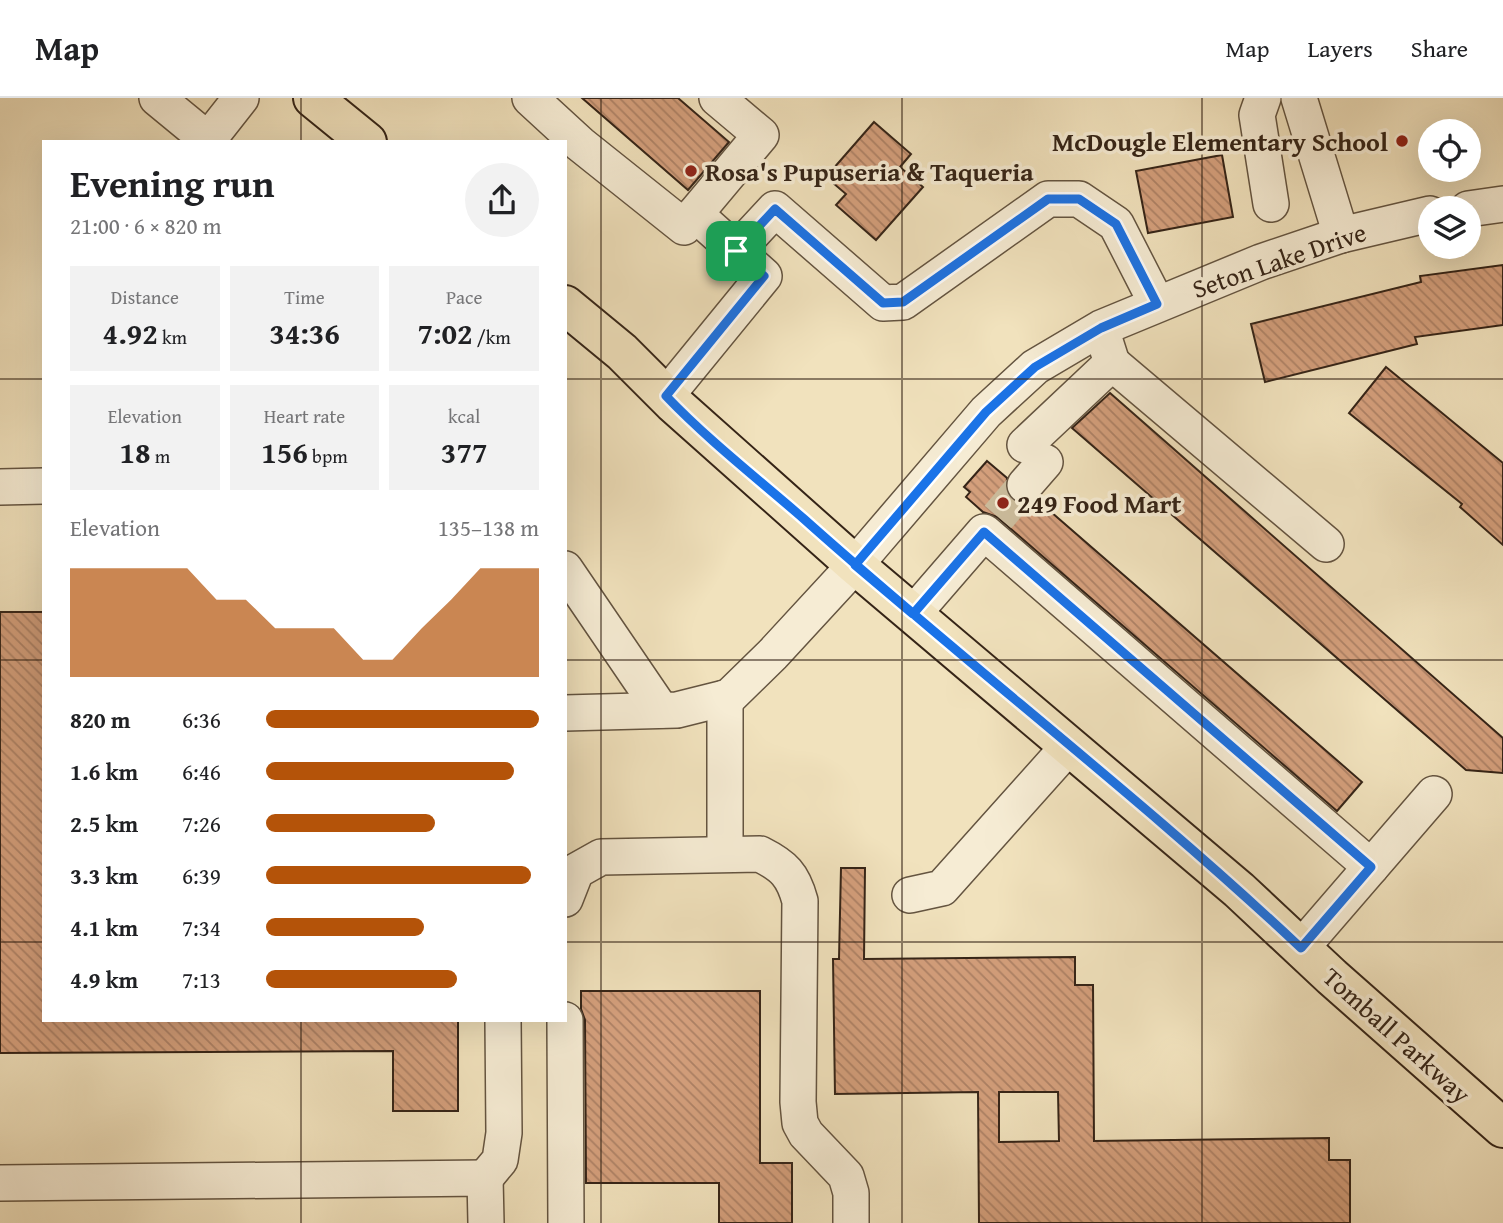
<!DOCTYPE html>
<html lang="en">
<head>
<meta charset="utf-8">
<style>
  body { margin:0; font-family:"Gentium Book Plus",serif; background:#f2f2f2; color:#202124; height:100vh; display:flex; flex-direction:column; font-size:26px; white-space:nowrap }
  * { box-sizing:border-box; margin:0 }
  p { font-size:23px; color:#757577 }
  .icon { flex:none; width:38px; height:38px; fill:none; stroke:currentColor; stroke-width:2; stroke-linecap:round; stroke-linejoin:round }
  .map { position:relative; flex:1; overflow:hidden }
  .side { position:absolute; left:42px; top:42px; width:525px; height:882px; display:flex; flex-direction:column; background:#fff; border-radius:0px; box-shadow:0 7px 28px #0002 }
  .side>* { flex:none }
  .fabs { position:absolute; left:1418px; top:21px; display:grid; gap:14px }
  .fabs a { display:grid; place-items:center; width:63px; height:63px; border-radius:50%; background:#fff; box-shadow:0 7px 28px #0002; font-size:35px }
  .pin { position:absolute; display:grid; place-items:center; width:60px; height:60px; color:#fff; margin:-30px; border-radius:14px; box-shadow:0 4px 10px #0006 }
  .round { display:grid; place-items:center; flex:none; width:74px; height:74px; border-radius:37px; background:#f2f2f2 }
  .head { display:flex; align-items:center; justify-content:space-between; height:119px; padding:0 28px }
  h1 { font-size:38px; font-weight:800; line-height:52px }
  .stats { display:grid; grid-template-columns:repeat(3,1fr); gap:10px; height:119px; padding:7px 28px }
  .stats div { display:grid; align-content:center; border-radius:0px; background:#f2f2f2; text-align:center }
  .stats b { font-size:30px; font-weight:800 }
  .stats small { font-size:19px; font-weight:400 }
  .stats p { font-size:19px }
  .chart { height:196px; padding:14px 28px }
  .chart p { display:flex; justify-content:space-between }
  .chart svg { width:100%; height:126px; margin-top:7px; fill:#b45309; opacity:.7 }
  ul { padding:0 28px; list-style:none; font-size:23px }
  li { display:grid; grid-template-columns:112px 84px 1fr; align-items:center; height:52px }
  li i { height:18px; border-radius:9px; background:#b45309 }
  header { display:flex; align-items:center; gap:42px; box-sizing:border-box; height:98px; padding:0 35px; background:#fff; border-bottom:2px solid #e0e0e0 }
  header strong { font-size:33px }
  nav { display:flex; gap:38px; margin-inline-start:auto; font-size:24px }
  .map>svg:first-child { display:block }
  .building { fill:url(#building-back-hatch); stroke:#352417; stroke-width:2; fill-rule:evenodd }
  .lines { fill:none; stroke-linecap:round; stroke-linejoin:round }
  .minor-tunnel { stroke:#cbbc9c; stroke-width:35; stroke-dasharray:35 18; stroke-linecap:butt }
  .minor-casing { stroke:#645440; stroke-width:38 }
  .major-casing { stroke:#352417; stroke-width:42 }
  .minor { stroke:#f6ecd4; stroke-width:35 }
  .major { stroke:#f1e2bd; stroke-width:38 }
  .route-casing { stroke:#fff; stroke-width:14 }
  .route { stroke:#1a73e8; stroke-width:9 }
  .grid { fill:none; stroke:#352417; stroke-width:2; stroke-opacity:0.55 }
  .poi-dot { fill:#8f2418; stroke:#f6ecd4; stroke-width:2.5 }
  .labels { text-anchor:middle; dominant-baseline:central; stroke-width:7; stroke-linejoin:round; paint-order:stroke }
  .poi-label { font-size:26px; font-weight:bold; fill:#352417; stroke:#f6ecd4; text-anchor:start }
  .street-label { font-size:26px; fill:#352417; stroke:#f6ecd4 }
</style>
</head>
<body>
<header>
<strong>Map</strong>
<nav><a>Map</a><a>Layers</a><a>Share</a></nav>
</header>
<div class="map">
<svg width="1503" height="1125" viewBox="0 0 1503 1125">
  <defs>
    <pattern id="building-back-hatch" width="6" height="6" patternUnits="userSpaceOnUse" patternTransform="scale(1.75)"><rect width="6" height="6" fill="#d49f7c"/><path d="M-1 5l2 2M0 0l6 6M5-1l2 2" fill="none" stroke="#ad8165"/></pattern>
  </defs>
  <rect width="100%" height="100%" fill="#f1e2bd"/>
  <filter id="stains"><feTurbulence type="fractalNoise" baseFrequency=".00286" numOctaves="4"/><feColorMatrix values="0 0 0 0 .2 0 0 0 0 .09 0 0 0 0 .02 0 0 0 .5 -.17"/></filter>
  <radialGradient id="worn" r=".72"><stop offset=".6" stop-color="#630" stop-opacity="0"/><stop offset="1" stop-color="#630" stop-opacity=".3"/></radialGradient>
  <g class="building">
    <polygon points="582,0 678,0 729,44 688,92"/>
    <polygon points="874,24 911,56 900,69 923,89 876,142 836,107 846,96 826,79"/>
    <polygon points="1222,57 1233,119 1148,135 1136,73"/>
    <polygon points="1503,167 1503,227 1415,239 1417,246 1265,284 1251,226 1421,184 1420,178"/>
    <polygon points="1386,269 1503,365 1503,447 1460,409 1462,406 1349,315"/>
    <polygon points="1110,295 1503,640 1503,675 1466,672 1072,330"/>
    <polygon points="987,363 1007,380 1006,393 1012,403 1022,407 1034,404 1040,410 1043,407 1362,684 1337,713 997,419 983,414 966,399 970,394 964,389"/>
    <polygon points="0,514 44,514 44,922 458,922 458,1013 393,1013 393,953 0,955"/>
    <path d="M841,770H865L864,861L1075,859V887H1093L1094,1043L1329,1040V1062H1350V1125H979L978,994L835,996L833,861H839ZM999,994H1058L1059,1043L999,1044Z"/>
    <polygon points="581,893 760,893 760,1065 792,1065 792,1125 719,1125 719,1085 586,1085 585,922 581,911"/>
  </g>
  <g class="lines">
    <polyline class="minor-tunnel" points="998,419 1025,387"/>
    <defs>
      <g id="minor">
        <polyline points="157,0 208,42 241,0"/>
        <polyline points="530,0 580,46 684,129 761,37 717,0"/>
        <polyline points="1263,0 1257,17 1271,106"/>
        <polyline points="1299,0 1341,137"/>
        <polyline points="1468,111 1503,106"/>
        <polyline points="736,153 775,111 883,205 903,204 1048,101 1079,101 1116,126 1157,206"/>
        <polyline points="1112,265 1326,446"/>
        <polyline points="666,298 764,178 695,116"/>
        <polyline points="1025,347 1112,265 1105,243"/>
        <polyline points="1025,387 1045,364"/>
        <polyline points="0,389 44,388"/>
        <polyline points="565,471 661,612"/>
        <polyline points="913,516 984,434 1371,769"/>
        <polyline points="725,600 725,756"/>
        <polyline points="565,615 677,612 729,599 773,556 855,467 986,314 1035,269 1101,230 1261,164 1341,137 1430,116"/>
        <polyline points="910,797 942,790 1069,648"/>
        <path d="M565,801L576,773L601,759L760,756C784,768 793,777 800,803L798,1004L800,1025L806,1036L846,1078L851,1095V1125"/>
        <polyline points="1301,850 1434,696"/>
        <polyline points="565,922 566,1125"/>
        <polyline points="485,1080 500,1062 504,1035 503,922"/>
        <polyline points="0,1085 485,1080 486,1125"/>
      </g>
      <g id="major">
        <polyline points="313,0 367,44"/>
        <polyline points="565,207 622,254 673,305 855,467 1239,792 1332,879 1503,1030"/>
      </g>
    </defs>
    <use href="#minor" class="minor-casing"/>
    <use href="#major" class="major-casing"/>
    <use href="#minor" class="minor"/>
    <use href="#major" class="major"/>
  </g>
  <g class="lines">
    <defs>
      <path id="route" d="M736,153L764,178L666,298C708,342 758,381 804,421C967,567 1142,700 1301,850L1371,769L984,434L913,516L855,467L986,314L1035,269L1101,230L1157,206L1116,126L1079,101H1048L903,204L883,205L775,111L736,153"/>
    </defs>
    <use href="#route" class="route-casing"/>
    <use href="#route" class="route"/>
  </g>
  <path class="grid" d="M301,0V44M601,0V1125M902,0V1125M1202,0V1125M0,281H44M565,281H1503M0,562H44M565,562H1503M0,844H44M565,844H1503M301,922V1125"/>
  <g class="poi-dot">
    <circle cx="1402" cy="43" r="7"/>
    <circle cx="691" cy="73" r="7"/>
    <circle cx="1003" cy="405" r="7"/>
  </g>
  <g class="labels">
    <g class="poi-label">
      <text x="1388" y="43" text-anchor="end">McDougle Elementary School</text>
      <text x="705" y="73">Rosa's Pupuseria &amp; Taqueria</text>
      <text x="1017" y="405">249 Food Mart</text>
    </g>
    <g class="street-label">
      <text transform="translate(1279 162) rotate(-19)">Seton Lake Drive</text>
      <text transform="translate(1397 937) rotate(42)">Tomball Parkway</text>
    </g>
  </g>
  <rect width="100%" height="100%" filter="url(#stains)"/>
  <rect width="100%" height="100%" fill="url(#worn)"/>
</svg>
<div class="fabs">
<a><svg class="icon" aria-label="locate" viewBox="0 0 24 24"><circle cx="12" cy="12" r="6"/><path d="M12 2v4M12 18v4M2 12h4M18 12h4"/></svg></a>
<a><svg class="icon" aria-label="layers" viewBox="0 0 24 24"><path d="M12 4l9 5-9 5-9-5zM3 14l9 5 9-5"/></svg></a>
</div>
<div class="pin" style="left:736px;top:153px;background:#1e9e55"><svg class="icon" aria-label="arrive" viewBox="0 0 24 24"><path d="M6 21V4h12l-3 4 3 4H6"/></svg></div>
<section class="side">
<div class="head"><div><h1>Evening run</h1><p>21:00 · 6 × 820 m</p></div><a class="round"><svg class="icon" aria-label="share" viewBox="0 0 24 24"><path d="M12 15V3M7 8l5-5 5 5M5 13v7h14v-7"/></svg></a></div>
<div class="stats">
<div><p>Distance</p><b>4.92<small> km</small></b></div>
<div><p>Time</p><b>34:36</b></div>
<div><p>Pace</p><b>7:02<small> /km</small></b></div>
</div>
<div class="stats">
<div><p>Elevation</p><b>18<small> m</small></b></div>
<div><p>Heart rate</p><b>156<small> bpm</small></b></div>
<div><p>kcal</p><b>377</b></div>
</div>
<div class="chart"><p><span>Elevation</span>135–138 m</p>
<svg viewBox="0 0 160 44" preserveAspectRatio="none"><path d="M0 44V6L10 6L20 6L30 6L40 6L50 17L60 17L70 27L80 27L90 27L100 38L110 38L120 27L130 17L140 6L150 6L160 6V44z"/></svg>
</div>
<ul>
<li><b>820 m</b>6:36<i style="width:100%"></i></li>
<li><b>1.6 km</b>6:46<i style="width:91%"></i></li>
<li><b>2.5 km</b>7:26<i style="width:62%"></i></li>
<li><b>3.3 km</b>6:39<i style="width:97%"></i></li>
<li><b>4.1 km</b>7:34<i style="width:58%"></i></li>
<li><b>4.9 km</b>7:13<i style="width:70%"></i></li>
</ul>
</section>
</div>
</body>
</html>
